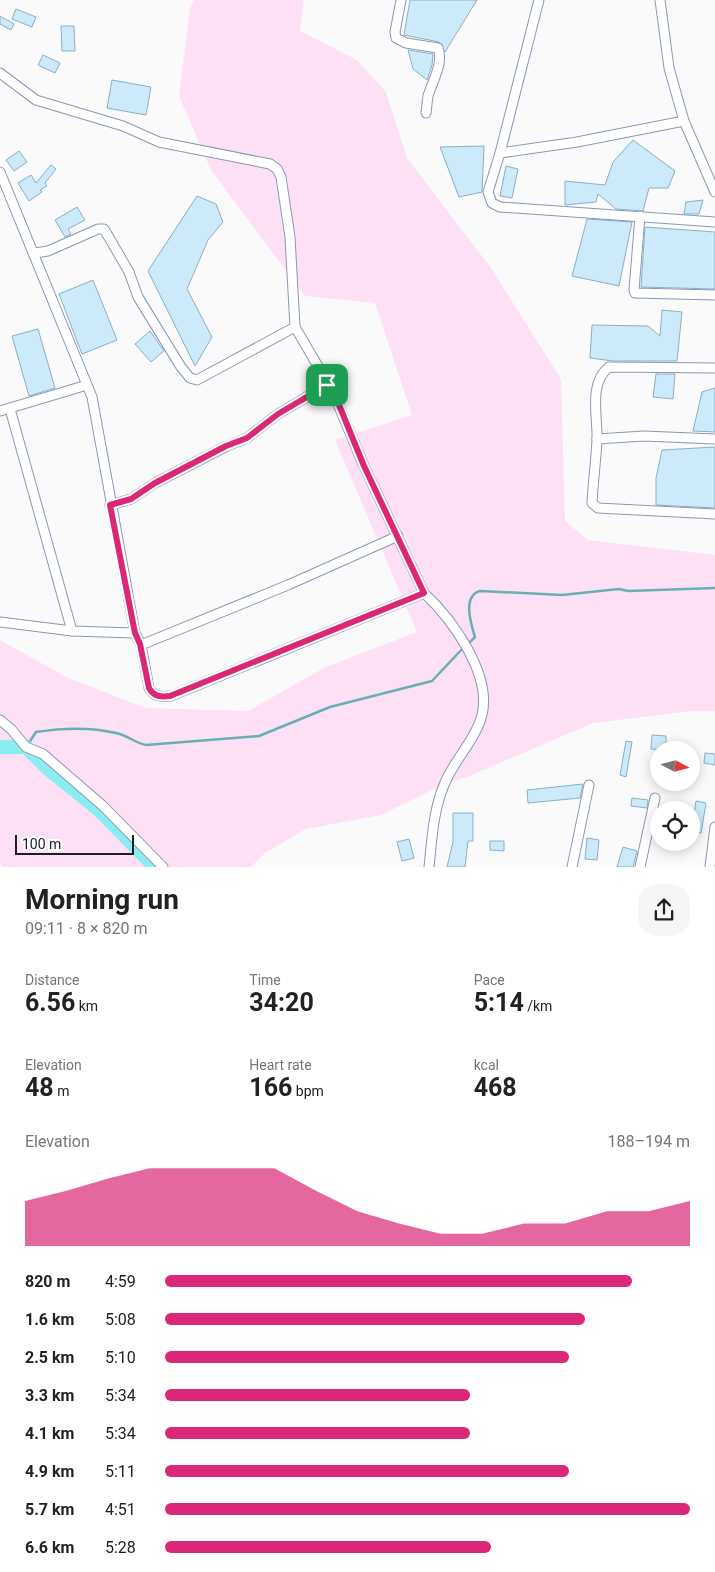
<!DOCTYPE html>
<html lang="en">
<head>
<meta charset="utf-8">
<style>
  body { margin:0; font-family:Roboto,sans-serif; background:#f6f6f6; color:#222; height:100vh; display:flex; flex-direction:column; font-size:19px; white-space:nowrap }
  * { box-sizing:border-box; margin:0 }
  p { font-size:16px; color:#767676 }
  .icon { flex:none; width:28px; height:28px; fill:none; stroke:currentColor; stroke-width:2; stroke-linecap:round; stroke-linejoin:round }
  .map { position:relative; height:867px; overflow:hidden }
  .side { display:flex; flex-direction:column; background:#fff; flex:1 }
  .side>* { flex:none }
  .needle { width:32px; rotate:97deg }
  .controls { position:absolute; left:650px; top:741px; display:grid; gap:10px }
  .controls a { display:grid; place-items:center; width:50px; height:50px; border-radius:50%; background:#fff; box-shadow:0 2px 12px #0003; font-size:25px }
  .scale { position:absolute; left:15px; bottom:12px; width:119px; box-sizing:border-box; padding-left:5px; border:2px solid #191e2a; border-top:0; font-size:14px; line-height:18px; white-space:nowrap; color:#191e2a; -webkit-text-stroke:4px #fff; paint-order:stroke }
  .pin { position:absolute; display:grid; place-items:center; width:42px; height:42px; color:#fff; margin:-21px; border-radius:10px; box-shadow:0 2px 8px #0006 }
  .round { display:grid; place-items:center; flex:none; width:52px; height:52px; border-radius:20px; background:#f6f6f6 }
  .overview { display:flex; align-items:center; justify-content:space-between; height:85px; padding:0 25px }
  h1 { font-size:28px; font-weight:700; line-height:38px }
  .metrics { display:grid; grid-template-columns:repeat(3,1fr); gap:8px; height:85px; padding:5px 25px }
  .metrics div { display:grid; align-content:center }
  .metrics b { font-size:25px; font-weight:700 }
  .metrics small { font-size:14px; font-weight:400 }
  .metrics p { font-size:14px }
  .chart { height:140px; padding:10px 25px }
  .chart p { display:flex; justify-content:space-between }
  .chart svg { width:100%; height:90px; margin-top:5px; fill:#db2777; opacity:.7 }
  ul { padding:0 25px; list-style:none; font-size:16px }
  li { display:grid; grid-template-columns:80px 60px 1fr; align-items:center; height:38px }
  li i { height:12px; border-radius:6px; background:#db2777 }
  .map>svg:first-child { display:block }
  .green { fill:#fde0f6 }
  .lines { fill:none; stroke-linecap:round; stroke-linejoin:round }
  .stream { stroke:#68afb4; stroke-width:2.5 }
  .river { stroke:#8aedef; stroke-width:14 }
  .building { fill:#cceafa; stroke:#8bafc3 }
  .street-casing { stroke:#8a98b6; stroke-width:11 }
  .street { stroke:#fff; stroke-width:9 }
  .route-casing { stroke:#fff; stroke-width:10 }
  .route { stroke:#db2777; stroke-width:6 }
</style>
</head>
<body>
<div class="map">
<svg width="715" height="867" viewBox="0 0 715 867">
  <rect width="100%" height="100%" fill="#fafafa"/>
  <polygon class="green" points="194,0 304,0 300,31 357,60 386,92 407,158 491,268 561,379 565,521 588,540 715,555 715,711 691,711 593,723 467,777 444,784 381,815 306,829 265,853 251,867 4,867 0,864 0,640 66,677 146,708 248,711 326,667 417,632 335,440 412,415 375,303 305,296 211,170 179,96 190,8"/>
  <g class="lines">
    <g class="stream">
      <path d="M468,644L475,637C471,624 462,596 480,591L562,595L619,589L628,591L715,588"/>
      <path d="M27,746L36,732C62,728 91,727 116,733C127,735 135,743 146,745L259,736L330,707L432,681L464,647"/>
    </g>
    <polyline class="river" points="0,747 26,747 47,768 99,810 155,867"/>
  </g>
  <g class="building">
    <polygon points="410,0 477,0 445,52 439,42 404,35"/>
    <polygon points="16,9 36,17 32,27 12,19"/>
    <polygon points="0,16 14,24 11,30 0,24"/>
    <polygon points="61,26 74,26 75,51 62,51"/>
    <polygon points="408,50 433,54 432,65 427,80 413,69"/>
    <polygon points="43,55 60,63 55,73 38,65"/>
    <polygon points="112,80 151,87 146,115 107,108"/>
    <polygon points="633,140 675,171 668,188 649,188 643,211 616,209 598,194 596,202 565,205 565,181 605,185 613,162"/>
    <polygon points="484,146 482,192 459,197 440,147"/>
    <polygon points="19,151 27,162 14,171 6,160"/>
    <polygon points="51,165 56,169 45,183 47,186 40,190 42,192 29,201 18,183 31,175 36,183"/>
    <polygon points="506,166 518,169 512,198 500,196"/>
    <polygon points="197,196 216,204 223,222 208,240 187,289 212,337 195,366 148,271"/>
    <polygon points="703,200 699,214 684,214 686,202"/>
    <polygon points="77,207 85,220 68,229 71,234 65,237 55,220"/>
    <polygon points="587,219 632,222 619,286 572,276"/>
    <polygon points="645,227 715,232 715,289 641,287"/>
    <polygon points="93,280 117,340 82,354 59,294"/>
    <polygon points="662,310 682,312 677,361 613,361 590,358 592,325 648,326 660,336"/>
    <polygon points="38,329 55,388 29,396 12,336"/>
    <polygon points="150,331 164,351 151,362 135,344"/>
    <polygon points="656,374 675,374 673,399 653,397"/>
    <polygon points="715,388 715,432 693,431 702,392"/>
    <polygon points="715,447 715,508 656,505 656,478 662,450"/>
    <polygon points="652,735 666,736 666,750 651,749"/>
    <polygon points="626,741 632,742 626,777 620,775"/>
    <polygon points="705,753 715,754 715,765 704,763"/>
    <polygon points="583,784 580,798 528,803 527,790"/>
    <polygon points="632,798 648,800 647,808 631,806"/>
    <polygon points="696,801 706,803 701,833 691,832"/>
    <polygon points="453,813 473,813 473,841 468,841 465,867 447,867 453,842"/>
    <polygon points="587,838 599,840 597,860 585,859"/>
    <polygon points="409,839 414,858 402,861 397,842"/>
    <polygon points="490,841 504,841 504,851 490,850"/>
    <polygon points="623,847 637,851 633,867 617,867"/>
  </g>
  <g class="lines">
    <defs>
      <g id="street">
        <path d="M401,0L395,32L396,38L406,43L438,48C444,63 432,82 428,96C427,101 427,107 426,113"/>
        <polyline points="539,0 500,153 488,192 492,203 500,207 715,222"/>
        <polyline points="660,0 669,68 684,121 715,192"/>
        <path d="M0,73L36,100L123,126L159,142L270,164L277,169L281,177L290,237L295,327L333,392L364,466L424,593C452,619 492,674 482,715C475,741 453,761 444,785C433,811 432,840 429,867"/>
        <polyline points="500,153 577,142 684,121"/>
        <polyline points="0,172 92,397 135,633 141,645 288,585 398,536"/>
        <polyline points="640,216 634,290 635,293 715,295"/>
        <polyline points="35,253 48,251 98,229 104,229 129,272 138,297 181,367 190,378 197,380 295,327"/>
        <path d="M715,368L609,367C588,383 598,418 597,440C596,461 593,482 592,503L598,508L715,514"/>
        <polyline points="10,409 72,631"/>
        <polyline points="0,411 87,385"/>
        <polyline points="597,439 644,436 715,439"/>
        <polyline points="110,505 131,499 155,483 227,446 247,438 278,414 327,385"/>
        <polyline points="0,622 72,631 135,633"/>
        <path d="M141,645L149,688C154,697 161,697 171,696L424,593"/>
        <polyline points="0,720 11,729 26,747 43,754 103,806 163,867"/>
        <polyline points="572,867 589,785"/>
        <polyline points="640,867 655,798"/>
        <polyline points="710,867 715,827"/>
      </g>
    </defs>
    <use href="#street" class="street-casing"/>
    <use href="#street" class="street"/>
  </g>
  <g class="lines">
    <defs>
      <path id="route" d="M327,385L337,400L364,466L424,593L170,696C161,697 154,697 149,688L140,644L135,633L110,505L131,499L155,483L226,446L247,438L278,414Z"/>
    </defs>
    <use href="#route" class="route-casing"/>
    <use href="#route" class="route"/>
  </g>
</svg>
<div class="controls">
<a><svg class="needle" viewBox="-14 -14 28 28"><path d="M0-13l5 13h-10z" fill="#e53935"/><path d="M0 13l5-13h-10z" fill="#767676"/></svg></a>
<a><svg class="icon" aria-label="locate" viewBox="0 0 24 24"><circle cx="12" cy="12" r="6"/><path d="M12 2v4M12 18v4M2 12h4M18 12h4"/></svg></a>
</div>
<div class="scale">100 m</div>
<div class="pin" style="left:327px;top:385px;background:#1e9e55"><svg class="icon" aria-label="arrive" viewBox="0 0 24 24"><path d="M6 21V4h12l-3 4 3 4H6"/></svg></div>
</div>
<section class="side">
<div class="overview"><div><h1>Morning run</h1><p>09:11 · 8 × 820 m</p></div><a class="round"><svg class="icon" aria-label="share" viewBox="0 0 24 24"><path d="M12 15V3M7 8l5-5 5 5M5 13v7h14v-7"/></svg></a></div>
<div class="metrics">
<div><p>Distance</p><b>6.56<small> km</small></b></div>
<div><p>Time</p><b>34:20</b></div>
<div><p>Pace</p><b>5:14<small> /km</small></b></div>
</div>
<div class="metrics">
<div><p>Elevation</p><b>48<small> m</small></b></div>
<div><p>Heart rate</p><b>166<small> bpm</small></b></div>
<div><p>kcal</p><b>468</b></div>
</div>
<div class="chart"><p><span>Elevation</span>188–194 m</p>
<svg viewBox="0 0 160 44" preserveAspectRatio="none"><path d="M0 44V22L10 17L20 11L30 6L40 6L50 6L60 6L70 17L80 27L90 33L100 38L110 38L120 33L130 33L140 27L150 27L160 22V44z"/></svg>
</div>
<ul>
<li><b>820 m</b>4:59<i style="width:89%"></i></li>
<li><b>1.6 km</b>5:08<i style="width:80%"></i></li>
<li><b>2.5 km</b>5:10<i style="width:77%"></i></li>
<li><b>3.3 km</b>5:34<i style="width:58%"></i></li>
<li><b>4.1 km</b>5:34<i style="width:58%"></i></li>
<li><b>4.9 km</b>5:11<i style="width:77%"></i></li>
<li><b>5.7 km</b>4:51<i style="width:100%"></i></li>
<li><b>6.6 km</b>5:28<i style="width:62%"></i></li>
</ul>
</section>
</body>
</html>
